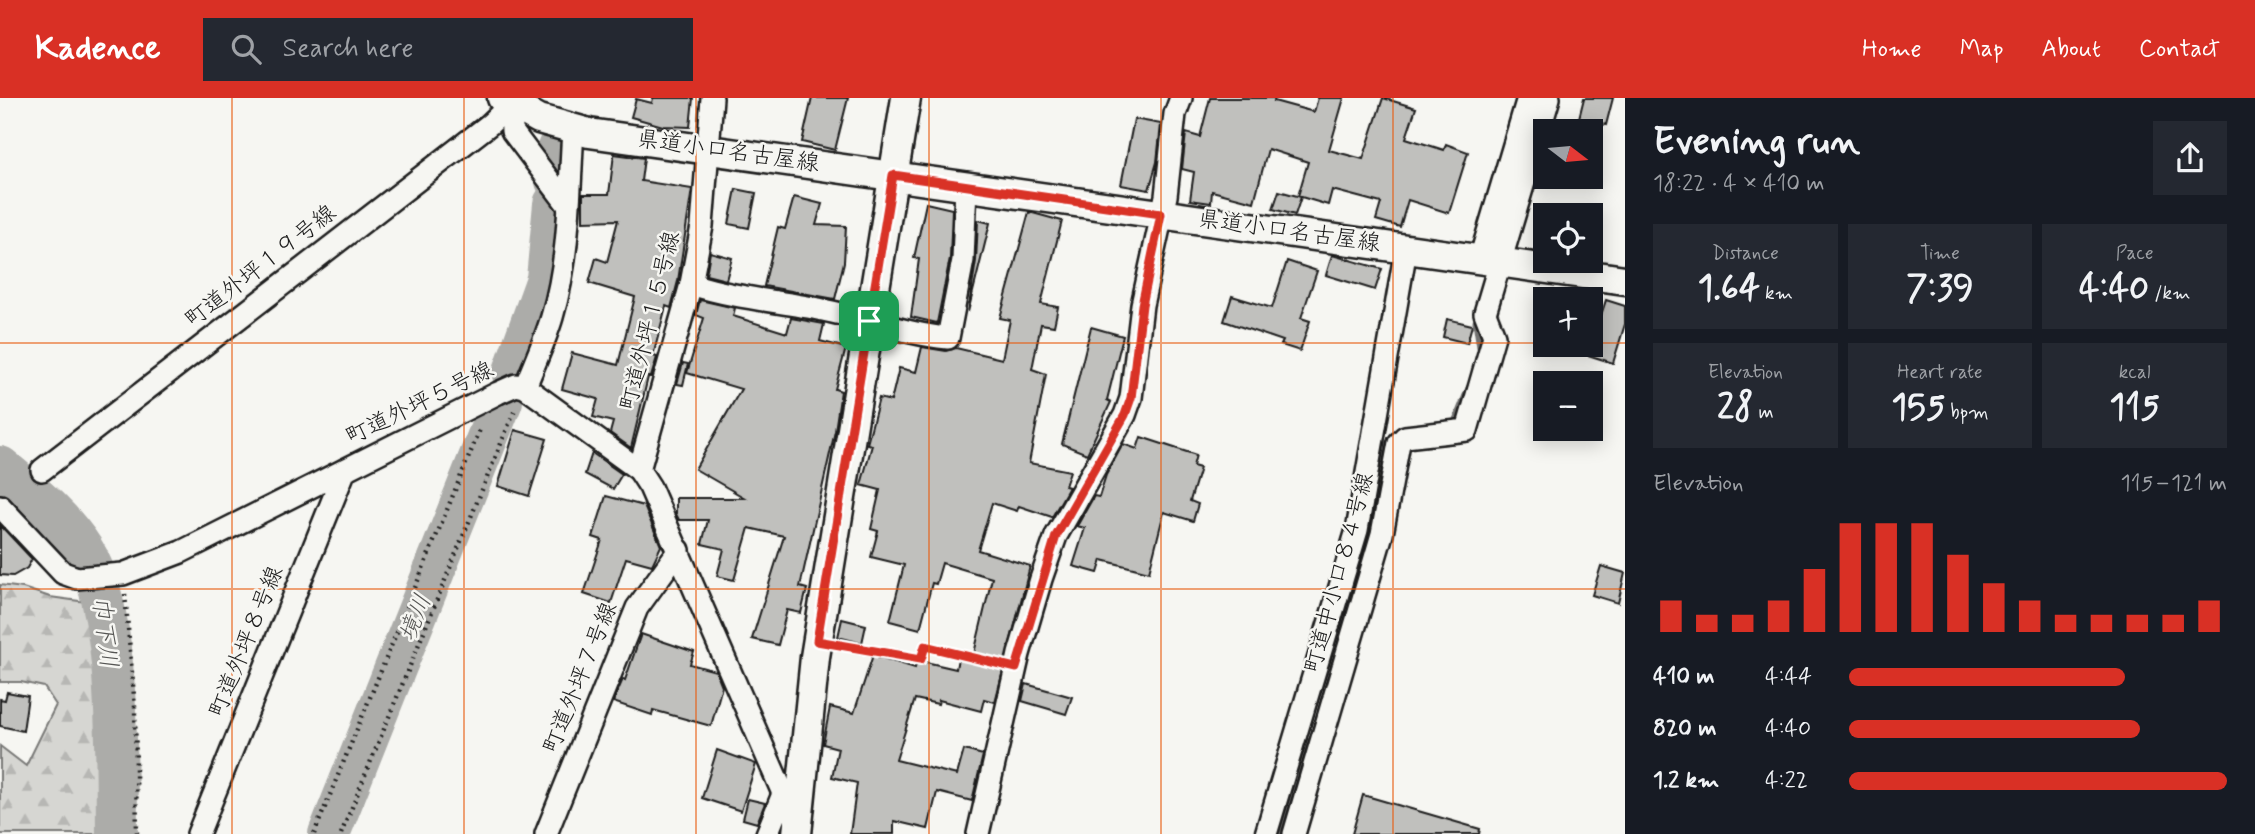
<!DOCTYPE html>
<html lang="en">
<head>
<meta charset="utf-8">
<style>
  body { margin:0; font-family:Mynerve,"Klee One",sans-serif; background:#242831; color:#f1f3f6; height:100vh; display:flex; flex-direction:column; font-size:26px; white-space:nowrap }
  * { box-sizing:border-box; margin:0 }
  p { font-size:23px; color:#9ea1a6 }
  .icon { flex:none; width:38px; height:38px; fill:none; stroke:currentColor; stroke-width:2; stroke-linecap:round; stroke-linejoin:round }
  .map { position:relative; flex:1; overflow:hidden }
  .details { display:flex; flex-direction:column; background:#171b24; width:630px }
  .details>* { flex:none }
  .needle { width:46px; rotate:106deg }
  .fabs { position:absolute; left:1533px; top:21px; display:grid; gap:14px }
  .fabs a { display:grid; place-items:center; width:70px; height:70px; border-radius:0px; background:#171b24; box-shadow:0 4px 18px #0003; font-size:35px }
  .pin { position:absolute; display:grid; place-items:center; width:60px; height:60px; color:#fff; margin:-30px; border-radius:14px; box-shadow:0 4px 10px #0006 }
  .round { display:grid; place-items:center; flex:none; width:74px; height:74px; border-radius:0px; background:#242831 }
  .headline { display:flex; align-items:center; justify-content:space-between; height:119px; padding:0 28px }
  h1 { font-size:38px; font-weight:800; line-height:52px }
  .figures { display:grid; grid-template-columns:repeat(3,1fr); gap:10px; height:119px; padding:7px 28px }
  .figures div { display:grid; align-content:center; border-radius:0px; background:#242831; text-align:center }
  .figures b { font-size:35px; font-weight:800 }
  .figures small { font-size:19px; font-weight:400 }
  .figures p { font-size:19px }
  .chart { height:196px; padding:14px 28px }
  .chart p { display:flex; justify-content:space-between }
  .chart svg { width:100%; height:126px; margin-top:7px; stroke:#d93025; stroke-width:6 }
  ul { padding:0 28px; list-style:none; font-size:23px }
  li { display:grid; grid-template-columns:112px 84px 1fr; align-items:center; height:52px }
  li i { height:18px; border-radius:9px; background:#d93025 }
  header { display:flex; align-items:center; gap:42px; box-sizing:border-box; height:98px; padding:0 35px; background:#d93025; color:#fff }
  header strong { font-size:33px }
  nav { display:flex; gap:38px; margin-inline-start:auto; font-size:24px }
  .search { width:490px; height:63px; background:#242831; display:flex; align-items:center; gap:18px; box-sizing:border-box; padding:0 24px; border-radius:0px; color:#9ea1a6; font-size:26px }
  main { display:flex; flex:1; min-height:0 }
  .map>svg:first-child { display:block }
  .forest { fill:url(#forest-firs); stroke:#797977; stroke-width:2 }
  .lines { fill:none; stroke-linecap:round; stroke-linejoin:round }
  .stream { stroke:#727271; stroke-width:7 }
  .river { stroke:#acaca9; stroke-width:42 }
  .building { fill:#c0c0bd; stroke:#1c1c1c; stroke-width:2 }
  .street-casing { stroke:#1c1c1c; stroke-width:26 }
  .secondary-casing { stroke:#1c1c1c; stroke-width:33 }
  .path { stroke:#1c1c1c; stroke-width:4.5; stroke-dasharray:2 5; stroke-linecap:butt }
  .street { stroke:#f6f6f2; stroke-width:21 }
  .secondary { stroke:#f6f6f2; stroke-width:28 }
  .route-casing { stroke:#fff; stroke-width:14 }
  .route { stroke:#d93025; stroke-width:9 }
  .grid { fill:none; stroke:#e8590c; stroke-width:2; stroke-opacity:0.55 }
  .labels { text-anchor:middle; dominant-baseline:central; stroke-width:5; stroke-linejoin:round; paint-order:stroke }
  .street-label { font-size:23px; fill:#1c1c1c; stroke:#f6f6f2 }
  .water-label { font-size:24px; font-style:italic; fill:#565654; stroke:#f6f6f2 }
</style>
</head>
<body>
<header>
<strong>Kadence</strong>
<div class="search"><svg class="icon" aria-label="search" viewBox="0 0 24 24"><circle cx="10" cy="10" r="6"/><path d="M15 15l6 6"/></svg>Search here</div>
<nav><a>Home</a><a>Map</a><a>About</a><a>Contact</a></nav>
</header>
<main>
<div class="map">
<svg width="1625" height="736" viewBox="0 0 1625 736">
  <defs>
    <pattern id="forest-firs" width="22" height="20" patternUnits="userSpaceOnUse" patternTransform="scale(1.75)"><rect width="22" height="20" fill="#d6d6d2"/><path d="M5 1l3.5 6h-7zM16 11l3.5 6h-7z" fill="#b7b7b4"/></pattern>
  </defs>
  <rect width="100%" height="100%" fill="#f6f6f2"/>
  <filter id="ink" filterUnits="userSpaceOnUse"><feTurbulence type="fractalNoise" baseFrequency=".0143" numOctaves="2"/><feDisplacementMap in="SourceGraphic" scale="14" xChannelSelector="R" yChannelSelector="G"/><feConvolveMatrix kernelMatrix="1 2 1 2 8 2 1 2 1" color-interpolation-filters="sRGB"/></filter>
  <g filter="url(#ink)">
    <polygon class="forest" points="0,487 23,490 50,499 108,507 119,539 129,645 127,688 131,736 0,736 0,648 26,668 56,607 44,589 21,584 0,584"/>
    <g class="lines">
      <g class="stream">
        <polyline points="1479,212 1476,224 1481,255"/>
        <polyline points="1453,329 1469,290"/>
        <polyline points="1375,417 1383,351 1394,339"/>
        <polyline points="1282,736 1310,643"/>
      </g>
      <g class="river">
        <polyline points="556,83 558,50"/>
        <polyline points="513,276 547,181 554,106"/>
        <path d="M0,369C30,394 62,419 83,452C121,511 116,663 117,736"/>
        <polyline points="329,736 502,303"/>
      </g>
    </g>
    <g class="building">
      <polygon points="653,0 693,0 690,29 663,28 631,19 636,1 652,5"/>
      <polygon points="812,0 848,0 835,52 802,44"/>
      <polygon points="1210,0 1275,0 1274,3 1314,14 1318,0 1344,0 1329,52 1363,61 1383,0 1416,10 1406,40 1444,52 1446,46 1468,54 1449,115 1408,102 1400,129 1376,122 1381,105 1332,92 1328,107 1298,98 1308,64 1268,51 1254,104 1212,93 1211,105 1190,102 1194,74 1182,71 1186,35 1200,39"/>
      <polygon points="1584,0 1613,0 1606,27 1579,20"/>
      <polygon points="1134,21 1161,26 1157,64 1149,92 1121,87"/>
      <polygon points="614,56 644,60 641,83 692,91 678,183 671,210 666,208 653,258 657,259 651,279 648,279 631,350 610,335 613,324 593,319 598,301 562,291 572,255 618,267 635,199 589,185 596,160 607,164 618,122 583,123 583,96 609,96"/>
      <polygon points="736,91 756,95 749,130 729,126"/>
      <polygon points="1279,93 1301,99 1295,117 1273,111"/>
      <polygon points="794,99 822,106 816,127 846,128 844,164 835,201 764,188 778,129 785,131"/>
      <polygon points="926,105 952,111 950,160 937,225 911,219 919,161 914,160"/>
      <polygon points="1029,114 1062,123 1041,206 1058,209 1054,228 1041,226 1032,271 1046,276 1029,365 1070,373 1065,388 1069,389 1052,419 1019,408 1017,413 992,405 978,452 1030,468 995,604 984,601 981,613 939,602 938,606 915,601 896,662 957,677 964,652 983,657 972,703 937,694 928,731 894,723 894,736 850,736 857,685 832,679 838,650 823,646 830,609 854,615 873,557 915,570 917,562 956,571 958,560 972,564 992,480 942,465 936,486 932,485 920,531 890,523 904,467 871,459 878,433 871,431 880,392 861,387 872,347 867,346 879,300 891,303 899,270 916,274 922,249 946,253 956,250 1002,261 1010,222 1000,220"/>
      <polygon points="978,122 990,125 968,214 976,163"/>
      <polygon points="710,154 732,160 726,182 706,177"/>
      <polygon points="1332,157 1382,171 1375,192 1326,177"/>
      <polygon points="1287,163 1317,173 1301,220 1310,223 1300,253 1281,247 1283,243 1224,223 1232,198 1272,210"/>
      <polygon points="700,202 735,210 733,218 787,235 791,220 824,226 820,243 846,250 835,291 841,293 835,333 800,489 807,491 801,515 787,512 778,547 752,541 784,438 749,430 734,482 717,478 724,451 702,446 708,422 679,422 676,416 676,400 745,400 695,371 741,291 687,275 704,220 696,217"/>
      <polygon points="1606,202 1625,208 1625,226 1613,265 1588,257"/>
      <polygon points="1447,221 1472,227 1467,245 1443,239"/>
      <polygon points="1091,229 1123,238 1107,302 1111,304 1087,356 1062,346"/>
      <polygon points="683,265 688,266 683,287 677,286"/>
      <polygon points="515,332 547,341 529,398 498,388"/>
      <polygon points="1141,339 1196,357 1193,368 1200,370 1190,403 1198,406 1193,423 1164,414 1149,474 1102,462 1098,475 1073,468 1085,430 1077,428 1094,398 1099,399 1106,377 1123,346 1137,351"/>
      <polygon points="592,355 622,376 613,391 585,376"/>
      <polygon points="606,398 644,408 661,448 652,467 626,460 611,505 584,496 602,442 593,439"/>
      <polygon points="0,427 32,461 27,470 13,478 0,477"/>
      <polygon points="1601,468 1625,475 1618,505 1592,497"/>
      <polygon points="842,521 866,527 862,545 838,539"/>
      <polygon points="641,536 694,554 690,566 716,573 722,588 711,628 653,612 652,617 613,604 623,581 625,582"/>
      <polygon points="1026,586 1072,599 1066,616 1022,603"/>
      <polygon points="7,594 28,598 23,633 0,628 0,601 5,602"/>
      <polygon points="717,652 756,666 741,713 702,700"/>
      <polygon points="1363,697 1480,731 1479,736 1352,736"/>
      <polygon points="748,701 765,705 757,725 743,721"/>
    </g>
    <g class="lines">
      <defs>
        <g id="street">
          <polyline points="511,6 512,33 568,107"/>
          <polyline points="1480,161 1528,0"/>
          <path d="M691,186C734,200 779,203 823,212C865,220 905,236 948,240L963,162L966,88"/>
          <path d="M525,289C534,266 545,243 552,219C570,159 569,94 573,32"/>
          <polyline points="42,372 490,26 511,6"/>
          <polyline points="639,372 691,186 702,128 712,0"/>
          <polyline points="0,408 63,475 77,480 123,476 181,454 498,295 516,287 525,289 639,372 650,389 786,702 799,709"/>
          <polyline points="198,736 345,372"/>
          <polyline points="546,736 637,510 679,452"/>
          <polyline points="767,736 783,696"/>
          <polyline points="978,736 1019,556 1041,481 1056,438 1125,317 1131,300 1142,207 1166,98 1175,16 1181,0"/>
          <polyline points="1266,736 1357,432 1406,151"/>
          <polyline points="1294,736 1382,436 1399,345 1405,339 1467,332 1494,238 1485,215 1549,0"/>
        </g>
        <g id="secondary">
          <polyline points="502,0 539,21 589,35 1625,182"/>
          <polyline points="797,736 815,559 906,0"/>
        </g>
      </defs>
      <use href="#street" class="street-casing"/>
      <use href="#secondary" class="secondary-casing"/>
      <g class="path">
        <polyline points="125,496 135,609 137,736"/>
        <polyline points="842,547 921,561 925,548 995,565"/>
        <polyline points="314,736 481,329"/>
        <polyline points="341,736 516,309"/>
      </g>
      <use href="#street" class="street"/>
      <use href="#secondary" class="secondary"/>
    </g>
  </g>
  <g class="lines" filter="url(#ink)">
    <defs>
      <polygon id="route" points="893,77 1161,116 1142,207 1131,300 1125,317 1056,438 1016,570 925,548 921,561 817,543"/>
    </defs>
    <use href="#route" class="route-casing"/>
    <use href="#route" class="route"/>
  </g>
  <path class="grid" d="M232,0V736M464,0V736M696,0V736M929,0V736M1161,0V736M1393,0V736M0,245H1545M1591,245H1625M0,491H1625"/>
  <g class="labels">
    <g class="street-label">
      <text transform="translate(728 54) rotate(8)">県道小口名古屋線</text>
      <text transform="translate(1289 134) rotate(8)">県道小口名古屋線</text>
      <text transform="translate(261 169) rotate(-38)">町道外坪１９号線</text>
      <text transform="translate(651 223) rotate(-76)">町道外坪１５号線</text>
      <text transform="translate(420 306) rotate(-26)">町道外坪５号線</text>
      <text transform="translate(1340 475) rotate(-75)">町道中小口８４号線</text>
      <text transform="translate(247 544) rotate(-68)">町道外坪８号線</text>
      <text transform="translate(581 580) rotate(-68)">町道外坪７号線</text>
    </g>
    <g class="water-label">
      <text transform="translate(416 520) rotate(-68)">境川</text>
      <text transform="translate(104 534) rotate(83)">巾下川</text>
    </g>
  </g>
</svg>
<div class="fabs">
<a><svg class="needle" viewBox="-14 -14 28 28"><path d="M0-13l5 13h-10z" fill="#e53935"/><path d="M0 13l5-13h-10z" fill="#9ea1a6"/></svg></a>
<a><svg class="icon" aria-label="locate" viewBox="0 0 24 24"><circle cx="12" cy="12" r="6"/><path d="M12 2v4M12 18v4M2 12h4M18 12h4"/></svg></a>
<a>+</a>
<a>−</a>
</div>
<div class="pin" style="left:869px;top:223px;background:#1e9e55"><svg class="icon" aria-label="arrive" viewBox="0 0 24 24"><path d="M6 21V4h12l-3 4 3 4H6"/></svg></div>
</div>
<section class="details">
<div class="headline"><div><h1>Evening run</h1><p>18:22 · 4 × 410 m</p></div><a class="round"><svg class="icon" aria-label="share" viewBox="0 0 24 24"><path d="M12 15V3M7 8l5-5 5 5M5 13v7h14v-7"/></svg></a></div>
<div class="figures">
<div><p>Distance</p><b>1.64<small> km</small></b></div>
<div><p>Time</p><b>7:39</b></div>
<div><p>Pace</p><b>4:40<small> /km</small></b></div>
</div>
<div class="figures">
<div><p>Elevation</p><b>28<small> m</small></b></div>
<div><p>Heart rate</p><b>155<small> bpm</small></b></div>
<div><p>kcal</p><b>115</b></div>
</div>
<div class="chart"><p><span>Elevation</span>115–121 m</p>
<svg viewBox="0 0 160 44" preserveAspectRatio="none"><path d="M5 44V33M15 44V38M25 44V38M35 44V33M45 44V22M55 44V6M65 44V6M75 44V6M85 44V17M95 44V27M105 44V33M115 44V38M125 44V38M135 44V38M145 44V38M155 44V33"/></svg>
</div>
<ul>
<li><b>410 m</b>4:44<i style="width:73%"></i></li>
<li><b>820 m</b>4:40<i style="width:77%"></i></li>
<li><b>1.2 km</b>4:22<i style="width:100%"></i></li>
</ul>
</section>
</main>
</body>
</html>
